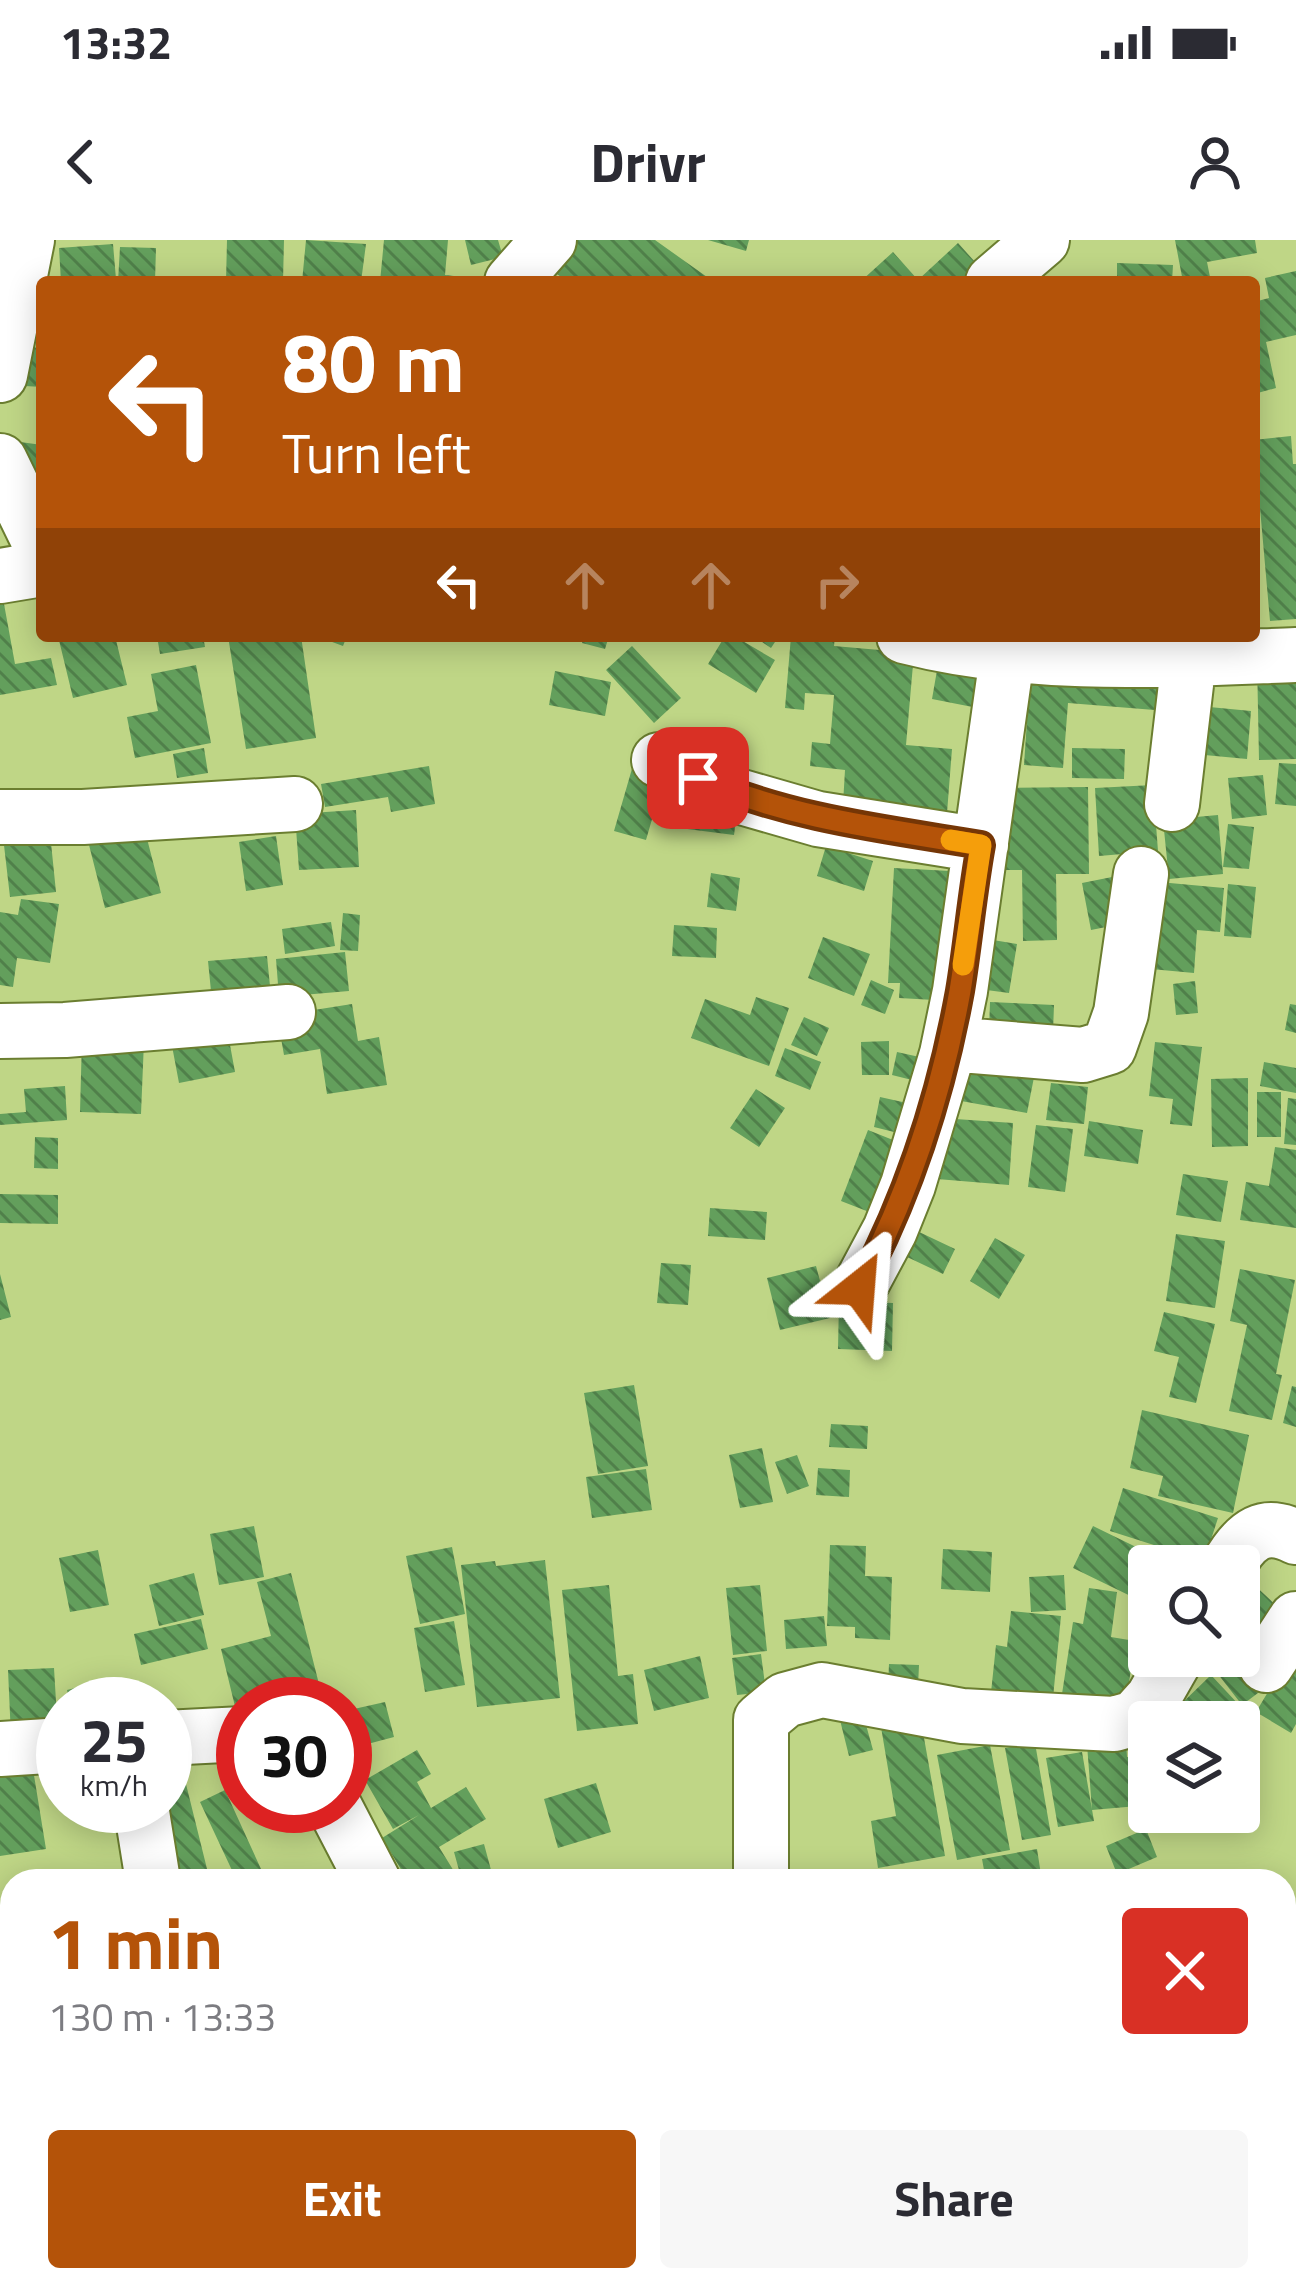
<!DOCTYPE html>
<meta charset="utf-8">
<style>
body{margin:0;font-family:"Titillium Web",sans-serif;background:#f7f7f7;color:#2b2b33;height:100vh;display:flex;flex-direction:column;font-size:45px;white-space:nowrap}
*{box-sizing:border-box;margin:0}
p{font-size:39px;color:#7c7c81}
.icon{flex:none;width:66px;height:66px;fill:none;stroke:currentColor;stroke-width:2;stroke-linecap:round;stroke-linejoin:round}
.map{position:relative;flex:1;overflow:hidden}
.sheet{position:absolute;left:0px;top:1629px;width:1296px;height:423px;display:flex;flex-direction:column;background:#fff;border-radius:36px 36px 0 0;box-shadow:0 6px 30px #0003}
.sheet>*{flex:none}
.hud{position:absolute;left:36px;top:36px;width:1224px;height:366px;border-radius:12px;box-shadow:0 6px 30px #0003;background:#b45309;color:#fff;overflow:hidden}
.controls{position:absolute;left:1128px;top:1305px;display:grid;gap:24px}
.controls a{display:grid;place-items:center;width:132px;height:132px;border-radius:12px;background:#fff;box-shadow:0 6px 30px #0003;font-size:60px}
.speed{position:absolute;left:36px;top:1437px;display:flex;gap:24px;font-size:60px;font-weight:700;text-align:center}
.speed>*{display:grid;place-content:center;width:156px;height:156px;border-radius:50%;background:#fff;box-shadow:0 6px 30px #0003;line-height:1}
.speed small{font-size:30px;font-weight:400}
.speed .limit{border:18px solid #d22;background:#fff;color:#111}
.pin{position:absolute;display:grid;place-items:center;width:102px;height:102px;color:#fff;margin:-51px;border-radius:24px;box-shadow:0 6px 18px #0006}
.me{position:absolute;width:132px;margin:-66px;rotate:28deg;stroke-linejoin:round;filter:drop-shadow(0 0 9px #0008)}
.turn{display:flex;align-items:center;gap:42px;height:252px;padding:0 48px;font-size:54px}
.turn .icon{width:156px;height:156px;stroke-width:2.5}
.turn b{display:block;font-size:84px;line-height:102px}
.lanes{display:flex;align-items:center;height:114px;padding:0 48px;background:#0003;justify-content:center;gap:60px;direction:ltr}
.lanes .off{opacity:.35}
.round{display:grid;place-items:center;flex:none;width:126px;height:126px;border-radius:12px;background:#f7f7f7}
.head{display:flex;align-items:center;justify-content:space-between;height:204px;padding:0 48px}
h1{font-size:72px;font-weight:700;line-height:90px;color:#b45309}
.button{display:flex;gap:24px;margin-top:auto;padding:24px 48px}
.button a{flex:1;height:138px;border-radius:12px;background:#b45309;color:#fff;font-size:48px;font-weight:700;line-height:138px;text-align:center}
.button a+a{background:#f7f7f7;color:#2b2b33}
.status{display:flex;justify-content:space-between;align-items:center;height:84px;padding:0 60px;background:#fff;direction:ltr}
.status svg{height:33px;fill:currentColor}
header{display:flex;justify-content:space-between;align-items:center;height:156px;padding:0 48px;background:#fff;font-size:54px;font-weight:700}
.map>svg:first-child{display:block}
</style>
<div class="status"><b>13:32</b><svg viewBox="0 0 49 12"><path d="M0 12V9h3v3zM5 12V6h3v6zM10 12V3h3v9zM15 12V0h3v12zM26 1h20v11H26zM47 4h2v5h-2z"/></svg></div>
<header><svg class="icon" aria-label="back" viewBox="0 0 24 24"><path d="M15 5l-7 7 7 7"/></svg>Drivr<svg class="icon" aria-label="person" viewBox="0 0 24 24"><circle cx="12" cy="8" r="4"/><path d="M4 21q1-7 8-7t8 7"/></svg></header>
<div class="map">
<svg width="1296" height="2050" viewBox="0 0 1296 2050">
<defs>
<pattern id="building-back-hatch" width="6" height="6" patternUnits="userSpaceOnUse" patternTransform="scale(3)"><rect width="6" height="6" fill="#639f5c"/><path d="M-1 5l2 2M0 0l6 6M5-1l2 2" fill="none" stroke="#50804a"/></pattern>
</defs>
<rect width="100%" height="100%" fill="#bfd686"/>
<path fill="url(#building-back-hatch)" d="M 227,0 L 284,0 L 283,42 L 226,42 Z
M 306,0 L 366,4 L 361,42 L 302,42 Z
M 384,0 L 448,0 L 445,35 L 463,37 L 462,42 L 380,42 Z
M 465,0 L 498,0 L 503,17 L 471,25 Z
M 571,0 L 655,0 L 707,37 L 704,42 L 569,42 L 554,32 Z
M 708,0 L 749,0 L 746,11 Z
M 1175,0 L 1255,0 L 1257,13 L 1207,22 L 1211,42 L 1183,42 Z
M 958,3 L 993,42 L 860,42 L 893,12 L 918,40 Z
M 113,4 L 116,39 L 61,42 L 59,8 Z
M 120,7 L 156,8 L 155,42 L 118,42 Z
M 1117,23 L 1173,25 L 1172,42 L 1117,42 Z
M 1296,31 L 1296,95 L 1266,102 L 1276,148 L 1254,154 L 1254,62 L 1269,58 L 1265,38 Z
M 28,107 L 42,108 L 42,147 L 25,146 Z
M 1291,196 L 1293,224 L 1296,224 L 1296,379 L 1270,381 L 1254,200 Z
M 13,201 L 42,205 L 42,250 Z
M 0,353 L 2,353 L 15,424 L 51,418 L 57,445 L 0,455 Z
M 58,396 L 115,396 L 127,445 L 73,458 Z
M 157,396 L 203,396 L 205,407 L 160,414 Z
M 228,396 L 301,396 L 316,498 L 246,509 Z
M 316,396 L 347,396 L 343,406 Z
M 584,396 L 609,396 L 605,409 L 582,403 Z
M 725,396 L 734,396 L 775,420 L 756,453 L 708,424 Z
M 753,396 L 779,396 L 771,408 Z
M 791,396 L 835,396 L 834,406 L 914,413 L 906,505 L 952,509 L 947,573 L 843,564 L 845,530 L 810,526 L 812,502 L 830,504 L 834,455 L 805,453 L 804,470 L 785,468 Z
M 632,406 L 681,458 L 654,483 L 606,430 Z
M 940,413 L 1007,426 L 998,472 L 932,459 Z
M 1257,420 L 1296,420 L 1296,519 L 1259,520 Z
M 1031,421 L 1170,431 L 1167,471 L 1068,463 L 1063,528 L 1024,525 Z
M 196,425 L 211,503 L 135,518 L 127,477 L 158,471 L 151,434 Z
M 555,431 L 611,442 L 605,476 L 549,465 Z
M 1199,466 L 1251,471 L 1247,519 L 1194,514 Z
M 204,508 L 208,533 L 177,538 L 173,514 Z
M 638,508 L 670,517 L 646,600 L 614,591 Z
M 1072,508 L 1125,509 L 1124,539 L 1072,538 Z
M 1279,523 L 1296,524 L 1296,566 L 1275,564 Z
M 429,526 L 435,564 L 391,572 L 388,557 L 325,567 L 321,544 Z
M 671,532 L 739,557 L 734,595 L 664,586 Z
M 1263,535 L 1267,575 L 1232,579 L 1228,538 Z
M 1153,545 L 1158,611 L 1099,616 L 1095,548 Z
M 1088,547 L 1089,634 L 1056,634 L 1057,700 L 1023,701 L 1022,630 L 1000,630 L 998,548 Z
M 356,570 L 359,627 L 299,630 L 295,574 Z
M 1218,575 L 1223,634 L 1169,639 L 1163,580 Z
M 49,583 L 56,652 L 10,657 L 2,588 Z
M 1228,584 L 1254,587 L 1249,629 L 1223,627 Z
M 144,587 L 161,653 L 105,668 L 88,601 Z
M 276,596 L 283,645 L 246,651 L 239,602 Z
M 826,606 L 873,621 L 864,651 L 817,636 Z
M 894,628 L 969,632 L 952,761 L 899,758 L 900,743 L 888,743 Z
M 711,633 L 740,638 L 736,671 L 707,667 Z
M 1112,637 L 1121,684 L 1091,690 L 1082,643 Z
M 1159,642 L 1224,648 L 1220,692 L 1197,690 L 1194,733 L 1151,729 Z
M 1228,644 L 1256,647 L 1251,698 L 1224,696 Z
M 21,659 L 59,664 L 50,723 L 17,718 L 13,747 L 0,745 L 0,672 L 18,675 Z
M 343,673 L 360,675 L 358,711 L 340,710 Z
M 331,682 L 335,706 L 285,714 L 282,689 Z
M 674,685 L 717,688 L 716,718 L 672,716 Z
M 823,697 L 870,714 L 854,756 L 808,738 Z
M 987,699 L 1017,704 L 1009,753 L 979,749 Z
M 345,712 L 349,751 L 279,757 L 276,719 Z
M 267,716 L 270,746 L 211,751 L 208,721 Z
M 871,740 L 894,750 L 885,774 L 861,765 Z
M 1195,741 L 1198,773 L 1176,775 L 1173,744 Z
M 756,757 L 789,768 L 769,826 L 691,798 L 705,759 L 750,775 Z
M 990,762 L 1054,765 L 1053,792 L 989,790 Z
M 352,764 L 358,801 L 379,797 L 387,845 L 327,854 L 320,809 L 284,815 L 279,787 L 315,781 L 314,770 Z
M 1290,764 L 1296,765 L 1296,793 L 1285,790 Z
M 804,777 L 829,788 L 817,816 L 791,805 Z
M 225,778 L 235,832 L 179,843 L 169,790 Z
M 82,798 L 144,801 L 141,874 L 80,872 Z
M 889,801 L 889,835 L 862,835 L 861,802 Z
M 1155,802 L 1202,807 L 1192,886 L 1170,884 L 1173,859 L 1149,856 Z
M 785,808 L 821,822 L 810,850 L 775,836 Z
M 897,812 L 933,820 L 928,844 L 892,835 Z
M 957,819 L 1036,827 L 1027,873 L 950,859 Z
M 1264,822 L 1296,828 L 1296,853 L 1260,846 Z
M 1248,838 L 1248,906 L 1212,907 L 1211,839 Z
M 1051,843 L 1088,847 L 1084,884 L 1046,880 Z
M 65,846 L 67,880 L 0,885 L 0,874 L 26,872 L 24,849 Z
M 756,849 L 785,868 L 759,907 L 730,888 Z
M 1257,852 L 1281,852 L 1281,897 L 1257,897 Z
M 880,857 L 925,867 L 918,898 L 874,887 Z
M 1288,858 L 1296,859 L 1296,905 L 1284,904 Z
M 941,878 L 1013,883 L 1009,945 L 937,939 Z
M 1089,881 L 1143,890 L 1138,924 L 1084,916 Z
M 1036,885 L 1073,889 L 1065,952 L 1028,947 Z
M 868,890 L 908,906 L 882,977 L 841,961 Z
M 35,897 L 58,898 L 58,929 L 34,928 Z
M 1275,907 L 1296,910 L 1296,988 L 1240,980 L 1246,942 L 1269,946 Z
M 1183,934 L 1228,941 L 1221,982 L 1176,975 Z
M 0,954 L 58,955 L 58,984 L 0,983 Z
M 710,968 L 767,972 L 765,1000 L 708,996 Z
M 917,991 L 955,1009 L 943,1034 L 905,1016 Z
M 1176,994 L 1225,1001 L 1215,1068 L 1166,1061 Z
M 995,998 L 1025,1015 L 999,1059 L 970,1041 Z
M 661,1023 L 691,1025 L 688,1065 L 657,1063 Z
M 816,1026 L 830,1078 L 780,1090 L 767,1038 Z
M 1240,1029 L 1295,1040 L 1276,1134 L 1282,1135 L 1272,1180 L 1229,1171 L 1247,1085 L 1230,1081 Z
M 0,1034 L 11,1077 L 0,1080 Z
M 839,1061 L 893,1063 L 892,1111 L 838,1109 Z
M 1164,1072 L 1215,1084 L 1196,1163 L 1169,1157 L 1179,1117 L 1154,1111 Z
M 634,1145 L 648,1226 L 598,1234 L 584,1153 Z
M 1292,1146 L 1296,1147 L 1296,1187 L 1283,1183 Z
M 1142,1170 L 1249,1195 L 1233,1273 L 1158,1256 L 1163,1236 L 1130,1228 Z
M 831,1184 L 868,1186 L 867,1209 L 829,1207 Z
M 762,1208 L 773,1262 L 740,1268 L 729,1215 Z
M 797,1215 L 809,1246 L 787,1254 L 775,1222 Z
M 818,1228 L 850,1230 L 849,1257 L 816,1255 Z
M 646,1229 L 652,1270 L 592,1278 L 586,1237 Z
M 1123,1248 L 1218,1278 L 1204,1321 L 1110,1291 Z
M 254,1286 L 264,1337 L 219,1345 L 210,1294 Z
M 1093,1286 L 1175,1326 L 1149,1326 L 1149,1365 L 1073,1328 Z
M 830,1305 L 866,1306 L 865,1336 L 892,1337 L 890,1400 L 855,1398 L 855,1387 L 827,1386 Z
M 452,1307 L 465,1374 L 420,1384 L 406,1316 Z
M 943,1309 L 992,1312 L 990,1352 L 941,1349 Z
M 98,1310 L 109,1365 L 70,1372 L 59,1318 Z
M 545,1320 L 560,1458 L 477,1467 L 461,1325 L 495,1321 L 496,1326 Z
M 194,1333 L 204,1375 L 159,1386 L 149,1345 Z
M 291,1333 L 324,1464 L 243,1464 L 241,1491 L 221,1409 L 271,1396 L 257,1342 Z
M 1064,1335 L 1066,1370 L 1031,1372 L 1029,1337 Z
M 1248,1339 L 1281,1370 L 1259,1393 L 1239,1375 L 1239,1348 Z
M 609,1345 L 618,1436 L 633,1434 L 638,1484 L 577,1491 L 562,1350 Z
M 760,1345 L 767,1411 L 733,1415 L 726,1348 Z
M 1089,1348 L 1117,1352 L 1111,1397 L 1135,1401 L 1124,1477 L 1060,1467 L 1073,1382 L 1083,1384 Z
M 1011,1371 L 1061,1376 L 1052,1468 L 990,1462 L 996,1405 L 1007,1407 Z
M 824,1376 L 827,1406 L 786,1409 L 784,1380 Z
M 201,1379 L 208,1409 L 141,1425 L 134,1394 Z
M 454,1381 L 465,1445 L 425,1452 L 414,1388 Z
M 761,1414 L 766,1452 L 737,1455 L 732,1418 Z
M 700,1416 L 709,1458 L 654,1471 L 644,1430 Z
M 1204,1416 L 1236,1416 L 1262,1450 L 1242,1465 Z
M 1289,1417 L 1296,1421 L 1296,1484 L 1291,1493 L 1256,1472 Z
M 889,1424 L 919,1425 L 918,1447 L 888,1446 Z
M 54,1428 L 58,1495 L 11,1497 L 8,1430 Z
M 1211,1435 L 1255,1482 L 1239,1497 L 1239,1482 L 1190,1482 L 1177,1468 Z
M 107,1440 L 114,1464 L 71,1464 L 67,1450 Z
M 385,1462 L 394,1497 L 345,1510 L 345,1471 Z
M 863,1474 L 873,1510 L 849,1516 L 840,1480 Z
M 921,1481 L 945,1616 L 878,1628 L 871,1581 L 896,1576 L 881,1487 Z
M 1125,1488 L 1127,1517 L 1148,1515 L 1149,1565 L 1092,1570 L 1086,1491 Z
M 1035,1503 L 1051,1595 L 1022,1600 L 1005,1508 Z
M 990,1505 L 1010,1610 L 957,1620 L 937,1515 Z
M 417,1510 L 431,1534 L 417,1542 L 431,1568 L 466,1547 L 486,1579 L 439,1607 L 460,1641 L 408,1641 L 382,1598 L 419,1575 L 393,1589 L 365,1540 Z
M 1082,1512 L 1094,1581 L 1058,1587 L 1046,1518 Z
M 32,1523 L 46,1609 L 0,1616 L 0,1528 Z
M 183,1532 L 210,1641 L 171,1641 L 165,1536 Z
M 596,1543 L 611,1592 L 558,1608 L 544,1559 Z
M 225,1550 L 261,1629 L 237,1641 L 200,1562 Z
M 85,1566 L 136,1566 L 137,1570 L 87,1579 Z
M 1146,1589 L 1157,1617 L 1117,1634 L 1106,1606 Z
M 484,1604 L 494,1641 L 462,1641 L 454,1612 Z
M 1037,1609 L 1042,1641 L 986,1641 L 982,1619 Z
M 1296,1713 L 1296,1764 L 1284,1769 L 1284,1717 Z
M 2,1747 L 10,1787 L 0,1789 L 0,1748 Z
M 1296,1788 L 1296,1842 L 1284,1828 L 1284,1799 Z
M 10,1912 L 12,1979 L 0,1981 L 0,1914 Z
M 39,2040 L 86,2040 L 88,2050 L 40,2050 Z
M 96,2040 L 154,2040 L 155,2050 L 98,2050 Z
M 170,2040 L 240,2040 L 241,2050 L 172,2050 Z
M 290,2040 L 335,2040 L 336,2042 L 292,2050 Z
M 369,2040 L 402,2040 L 403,2050 L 370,2050 Z
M 527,2040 L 552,2040 L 556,2050 L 498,2050 Z
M 642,2040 L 685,2040 L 687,2050 L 644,2050 Z
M 689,2040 L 754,2040 L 755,2050 L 689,2050 Z
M 762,2040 L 823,2040 L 825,2050 L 764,2050 Z
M 854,2040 L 934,2040 L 933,2050 L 853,2050 Z"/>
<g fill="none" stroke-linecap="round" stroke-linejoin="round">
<defs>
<path id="minor" d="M 512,42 L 549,0
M 993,42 L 1042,0
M 0,135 L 27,0
M 0,221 L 36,295 L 42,301
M 0,336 L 42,329
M 904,396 C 1032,429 1165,420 1296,415
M 659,520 L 738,556 L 818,579 L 981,605
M 1172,564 L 1189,419
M 0,577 L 83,577 L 295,564
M 0,791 L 65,790 L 288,772
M 949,804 L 1083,815 L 1109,807 L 1121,773 L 1141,634
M 859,1048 L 890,990 L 908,945 L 947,814 L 960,751 L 1010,396
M 1228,1326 C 1244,1297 1262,1280 1296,1297
M 1266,1425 L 1296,1379
M 165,1498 L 243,1494
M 0,1509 L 63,1505
M 141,1566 L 153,1641
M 334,1566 L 373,1641
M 761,1641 L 761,1480 L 785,1460 L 822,1450 L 962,1476 L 1114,1484 L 1135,1478 L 1153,1458 L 1177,1416
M 161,2040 L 162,2050
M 817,2050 L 818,2040"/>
</defs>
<use href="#minor" stroke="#6b7e30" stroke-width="58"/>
<use href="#minor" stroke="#fff" stroke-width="54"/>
</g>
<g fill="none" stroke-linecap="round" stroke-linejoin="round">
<defs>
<path id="route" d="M 698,538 C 788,578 884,589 981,605 C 972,654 968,703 960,751 C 941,855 909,955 859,1048"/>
</defs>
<use href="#route" stroke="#753606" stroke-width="30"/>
<use href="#route" stroke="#b45309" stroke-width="21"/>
<path stroke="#f59e0b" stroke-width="21" d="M 951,600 L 981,605 L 963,725"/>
</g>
</svg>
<div class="controls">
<a><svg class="icon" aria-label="search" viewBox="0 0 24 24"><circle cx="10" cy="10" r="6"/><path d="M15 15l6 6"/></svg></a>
<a><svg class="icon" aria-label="layers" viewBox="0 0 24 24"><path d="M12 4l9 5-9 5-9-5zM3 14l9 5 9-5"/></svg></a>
</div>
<div class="speed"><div>25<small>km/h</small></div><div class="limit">30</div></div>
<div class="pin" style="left:698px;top:538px;background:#d93025"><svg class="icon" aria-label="arrive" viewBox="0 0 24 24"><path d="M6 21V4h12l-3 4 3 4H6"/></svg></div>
<svg class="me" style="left:859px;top:1048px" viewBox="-20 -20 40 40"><path d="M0-17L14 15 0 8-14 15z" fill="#b45309" stroke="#fff" stroke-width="4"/></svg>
<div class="hud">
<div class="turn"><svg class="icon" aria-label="left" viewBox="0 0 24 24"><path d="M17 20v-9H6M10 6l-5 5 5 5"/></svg><div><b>80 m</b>Turn left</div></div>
<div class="lanes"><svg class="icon" aria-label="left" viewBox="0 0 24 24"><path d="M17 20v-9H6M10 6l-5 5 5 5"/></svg><svg class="icon off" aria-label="ahead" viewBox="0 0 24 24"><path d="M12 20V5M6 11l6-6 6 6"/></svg><svg class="icon off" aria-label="ahead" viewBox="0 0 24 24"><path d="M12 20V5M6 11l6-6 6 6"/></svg><svg class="icon off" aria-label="right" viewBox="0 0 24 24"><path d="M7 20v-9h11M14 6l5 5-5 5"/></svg></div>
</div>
<section class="sheet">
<div class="head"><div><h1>1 min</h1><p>130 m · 13:33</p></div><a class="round" style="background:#d93025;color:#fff"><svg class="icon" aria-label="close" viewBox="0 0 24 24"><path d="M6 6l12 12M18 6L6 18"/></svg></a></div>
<div class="button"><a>Exit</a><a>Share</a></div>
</section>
</div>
